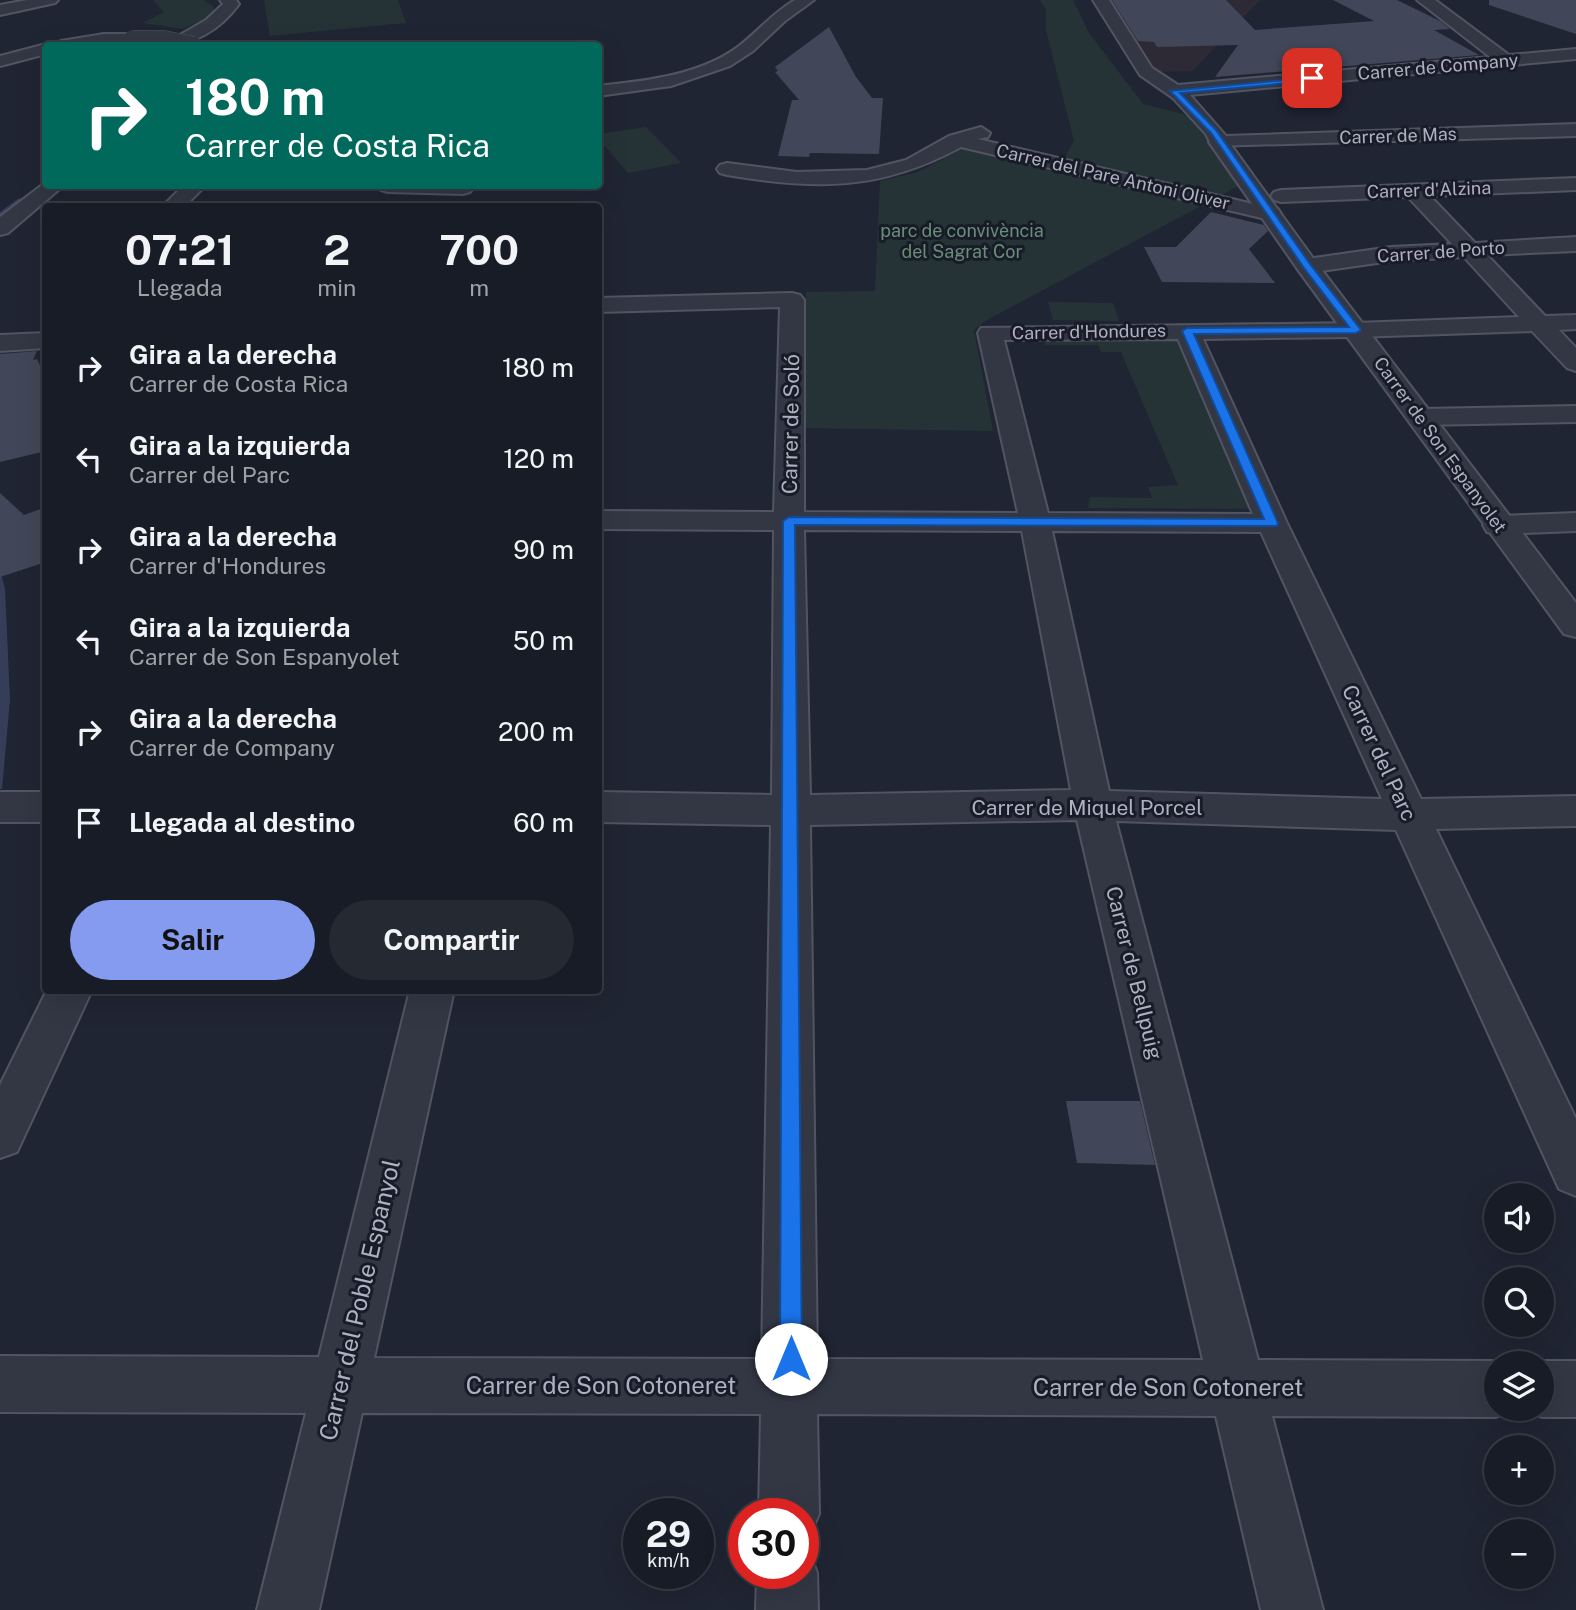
<!DOCTYPE html>
<html lang="es">
<meta charset="utf-8">
<style>
body{margin:0;font-family:"Public Sans",sans-serif;background:#252932;color:#f1f3f6;height:100vh;display:flex;flex-direction:column;font-size:26px;white-space:nowrap}
*{box-sizing:border-box;margin:0}
p{font-size:23px;color:#9fa1a7}
.icon{flex:none;width:38px;height:38px;fill:none;stroke:currentColor;stroke-width:2;stroke-linecap:round;stroke-linejoin:round}
.map{position:relative;flex:1;overflow:hidden}
.sheet{position:absolute;left:42px;top:203px;width:560px;height:791px;display:flex;flex-direction:column;background:#181c26;border-radius:7px;box-shadow:0 7px 28px #0002,0 0 0 2px #363a43}
.sheet>*{flex:none}
.hud{position:absolute;left:42px;top:42px;width:560px;height:147px;border-radius:7px;box-shadow:0 7px 28px #0002,0 0 0 2px #363a43;background:#00695c;color:#fff;overflow:hidden}
.tools{position:absolute;left:1484px;top:1183px;display:grid;gap:14px}
.tools a{display:grid;place-items:center;width:70px;height:70px;border-radius:50%;background:#181c26;box-shadow:0 7px 28px #0002,0 0 0 2px #363a43;font-size:35px}
.speed{position:absolute;left:623px;top:1498px;display:flex;gap:14px;font-size:35px;font-weight:700;text-align:center}
.speed>*{display:grid;place-content:center;width:91px;height:91px;border-radius:50%;background:#181c26;box-shadow:0 7px 28px #0002,0 0 0 2px #363a43;line-height:1}
.speed small{font-size:18px;font-weight:400}
.speed .limit{border:10px solid #d22;background:#fff;color:#111}
.pin{position:absolute;display:grid;place-items:center;width:60px;height:60px;color:#fff;margin:-30px;border-radius:14px;box-shadow:0 4px 10px #0006}
.me{position:absolute;width:77px;margin:-38px;rotate:0deg;stroke-linejoin:round;filter:drop-shadow(0 0 5px #0008)}
.turn{display:flex;align-items:center;gap:24px;height:147px;padding:0 28px;font-size:32px}
.turn .icon{width:91px;height:91px;stroke-width:2.5}
.turn b{display:block;font-size:49px;line-height:60px}
.eta{display:flex;justify-content:space-evenly;align-items:center;height:119px;text-align:center}
.eta b{font-size:42px;font-weight:700;line-height:49px}
.button{display:flex;gap:14px;margin-top:auto;padding:14px 28px}
.button a{flex:1;height:80px;border-radius:42px;background:#849bef;color:#111;font-size:28px;font-weight:700;line-height:80px;text-align:center}
.button a+a{background:#252932;color:#f1f3f6}
ul{padding:0;list-style:none}
li{display:flex;align-items:center;gap:21px;height:91px;padding:0 28px}
li div{flex:1}
li b{display:block;font-size:26px}
li em{font-style:normal}
.map>svg:first-child{display:block}
</style>
<div class="map">
<svg width="1576" height="1610" viewBox="0 0 1576 1610">
<rect width="100%" height="100%" fill="#202533"/>
<path fill="#2e2a35" d="M 1111,0 L 1260,0 L 1192,71 L 1157,72 Z"/>
<path fill="#253337" d="M 153,0 L 204,0 L 214,7 L 213,15 L 183,29 L 143,23 L 164,12 Z
M 264,0 L 398,0 L 406,23 L 270,36 Z
M 1040,0 L 1073,0 L 1089,33 L 1143,104 L 1183,114 L 1199,124 L 1240,185 L 985,321 L 974,330 L 993,431 L 803,428 L 806,292 L 875,291 L 880,181 L 918,172 L 964,148 L 1051,170 L 1065,157 L 1074,141 L 1046,30 L 1046,9 Z
M 646,127 L 681,163 L 628,173 L 599,139 L 599,134 Z
M 1048,302 L 1113,303 L 1119,321 L 1053,320 Z
M 1182,334 L 1257,509 L 1088,508 L 1090,497 L 1152,498 L 1148,487 L 1178,485 L 1121,352 L 1101,352 L 1098,345 L 1045,345 L 1041,335 Z"/>
<path fill="#353e59" d="M 0,570 L 5,589 L 10,700 L 2,789 L 0,789 Z"/>
<g fill="none" stroke-linecap="round" stroke-linejoin="round">
<path fill="#353e59" fill-rule="evenodd" d="M 19,198 L 22,200 L 21,201 L 0,217 L 0,212 Z"/>
</g>
<path fill="#414758" d="M 1112,0 L 1226,0 L 1255,30 L 1374,21 L 1333,0 L 1397,0 L 1440,21 L 1450,29 L 1434,30 L 1479,55 L 1215,77 L 1238,45 L 1157,47 L 1154,42 L 1138,41 Z
M 1489,0 L 1576,0 L 1576,34 L 1489,5 Z
M 829,27 L 856,77 L 872,98 L 883,98 L 879,154 L 810,153 L 809,157 L 778,156 L 792,100 L 799,100 L 775,72 L 778,71 L 775,67 Z
M 1211,212 L 1264,225 L 1268,231 L 1249,249 L 1275,283 L 1162,282 L 1144,247 L 1176,247 Z
M 37,351 L 33,360 L 37,359 L 46,378 L 46,451 L 0,462 L 0,354 Z
M 0,493 L 24,515 L 46,507 L 46,562 L 0,577 Z
M 1066,1101 L 1140,1101 L 1155,1165 L 1077,1163 Z"/>
<g fill="none" stroke-linecap="round" stroke-linejoin="round">
<defs>
<path id="minor" d="M 27,0 L 58,0 L 55,3 L 0,15 L 0,5 Z
M 220,0 L 236,0 L 239,4 C 220,30 193,46 161,46 L 206,20 L 223,4 Z
M 1093,0 L 1109,0 L 1152,68 L 1178,85 L 1490,57 L 1417,0 L 1435,0 L 1509,55 L 1576,49 L 1576,59 L 1190,95 L 1226,136 L 1576,124 L 1576,136 L 1212,146 L 1206,134 L 1173,98 L 1140,75 Z
M 981,127 L 990,133 L 988,137 L 978,139 L 1270,208 L 1278,209 L 1281,214 L 1278,219 L 1270,220 L 961,147 C 880,191 816,190 727,175 L 720,173 L 717,169 L 720,165 L 727,163 L 797,172 L 867,170 L 906,160 L 949,136 Z
M 1576,178 L 1576,190 L 1430,196 L 1475,243 L 1576,237 L 1576,251 L 1487,255 L 1545,316 L 1576,315 L 1576,329 L 1559,330 L 1576,348 L 1576,371 L 1567,368 L 1532,331 L 1356,337 L 1203,339 L 1287,523 L 1421,799 L 1576,796 L 1576,826 L 1436,829 L 1576,1119 L 1576,1196 L 1559,1189 L 1396,830 L 1116,821 L 1258,1360 L 1496,1361 L 1501,1363 L 1496,1363 L 1496,1409 L 1515,1409 L 1496,1417 L 1272,1416 L 1323,1610 L 1261,1610 L 1216,1416 L 817,1414 L 819,1514 L 810,1535 L 803,1538 L 803,1514 L 759,1514 L 761,1414 L 362,1413 L 319,1610 L 257,1610 L 306,1413 L 0,1412 L 0,1356 L 319,1357 L 410,990 L 454,990 L 374,1358 L 762,1359 L 771,825 L 598,822 L 598,792 L 772,795 L 774,530 L 598,529 L 598,511 L 774,512 L 780,307 L 598,312 L 598,298 L 792,293 L 800,295 L 804,300 L 804,512 L 1018,513 L 978,333 L 981,328 L 1356,323 L 1519,317 L 1464,257 L 1391,261 L 1307,273 L 1299,271 L 1296,266 L 1299,261 L 1307,259 L 1391,247 L 1452,244 L 1408,197 L 1281,202 L 1274,200 L 1271,196 L 1274,192 L 1281,190 ZM 1178,339 L 1253,514 L 1048,513 L 1004,340 ZM 804,530 L 1022,531 L 1071,790 L 810,795 ZM 1052,531 L 1261,532 L 1382,799 L 1109,791 ZM 1077,820 L 1203,1360 L 817,1359 L 810,825 Z
M 46,182 L 46,186 L 63,186 L 8,233 L 0,235 L 0,217 Z
M 183,186 L 205,186 L 185,206 L 163,206 Z
M 378,186 L 472,186 L 473,188 L 470,192 L 463,194 L 388,192 L 381,190 Z
M 46,333 L 46,348 L 0,351 L 0,335 Z
M 1576,406 L 1576,422 L 1422,425 L 1412,423 L 1408,417 L 1412,411 L 1422,409 Z
M 1576,513 L 1576,531 L 1498,534 L 1487,532 L 1483,525 L 1487,518 L 1498,516 Z
M 0,792 L 46,792 L 46,822 L 0,822 Z
M 47,990 L 92,990 L 17,1152 L 0,1158 L 0,1085 Z
M 1542,1361 L 1576,1361 L 1576,1417 L 1542,1417 L 1523,1409 L 1542,1409 L 1542,1363 L 1537,1363 Z
M 803,1549 L 809,1551 L 817,1573 L 818,1610 L 756,1610 L 757,1573 L 803,1573 Z"/>
<path id="tertiary" d="M 795,0 L 814,0 L 785,21 L 753,51 L 730,66 L 671,86 L 598,96 L 598,86 C 644,81 696,76 735,49 C 756,34 772,13 795,0 Z
M 104,34 L 132,34 L 140,39 L 132,44 L 53,46 L 61,41 Z
M 46,44 L 52,46 L 46,46 L 46,54 L 0,66 L 0,56 Z
M 1219,136 L 1226,138 L 1315,261 L 1576,603 L 1576,637 L 1564,634 L 1299,271 L 1209,142 Z"/>
</defs>
<use href="#minor" stroke="#515462" stroke-width="4"/>
<use href="#tertiary" stroke="#515462" stroke-width="4"/>
<use href="#minor" fill="#333744" fill-rule="evenodd"/>
<use href="#tertiary" fill="#333744" fill-rule="evenodd"/>
<defs>
<path id="tertiary-bridge" d="M 132,39 L 163,39 L 193,45"/>
</defs>
<use href="#tertiary-bridge" stroke="#515462" stroke-width="18" stroke-linecap="butt"/>
<use href="#tertiary-bridge" stroke="#333744" stroke-width="17"/>
</g>
<path fill="#1a73e8" stroke="#114b97" stroke-width="2" d="M 1315,77 L 1312,81 L 1180,93 L 1216,130 L 1310,264 L 1361,330 L 1356,333 L 1194,334 L 1278,523 L 1277,526 L 795,525 L 802,1359 L 799,1367 L 791,1371 L 783,1367 L 780,1359 L 783,521 L 789,517 L 1264,519 L 1182,331 L 1187,328 L 1349,327 L 1304,268 L 1211,133 L 1170,91 Z"/>
<g text-anchor="middle" stroke-width="6" stroke-linejoin="round" paint-order="stroke">
<g font-size="18" fill="#adb1c1" stroke="#191c28">
<text transform="translate(1438 67) rotate(-5)" y="6">Carrer de Company</text>
<text transform="translate(1398 136) rotate(-2)" y="6">Carrer de Mas</text>
<text transform="translate(1113 177) rotate(13)" y="6">Carrer del Pare Antoni Oliver</text>
<text transform="translate(1429 190) rotate(-2)" y="6">Carrer d'Alzina</text>
<text transform="translate(1441 252) rotate(-4)" y="6">Carrer de Porto</text>
<text transform="translate(1089 332) rotate(-1)" y="6">Carrer d'Hondures</text>
<text transform="translate(1440 445) rotate(54)" y="6">Carrer de Son Espanyolet</text>
</g>
<g font-size="18" fill="#678f77" stroke="#191c28">
<text x="962" y="237">parc de convivència<tspan x="962" dy="21">del Sagrat Cor</tspan></text>
</g>
<g font-size="21" fill="#adb1c1" stroke="#191c28">
<text transform="translate(791 424) rotate(-89)" y="7">Carrer de Soló</text>
<text transform="translate(1379 753) rotate(65)" y="7">Carrer del Parc</text>
<text x="1087" y="815">Carrer de Miquel Porcel</text>
<text transform="translate(1134 973) rotate(76)" y="7">Carrer de Bellpuig</text>
</g>
<g font-size="24" fill="#adb1c1" stroke="#191c28">
<text transform="translate(360 1300) rotate(-77)" y="8">Carrer del Poble Espanyol</text>
<text x="601" y="1394">Carrer de Son Cotoneret</text>
<text x="1168" y="1396">Carrer de Son Cotoneret</text>
</g>
</g>
</svg>
<div class="tools">
<a><svg class="icon" aria-label="sound" viewBox="0 0 24 24"><path d="M4 9h4l5-4v14l-5-4H4zM17 9q2 3 0 6"/></svg></a>
<a><svg class="icon" aria-label="search" viewBox="0 0 24 24"><circle cx="10" cy="10" r="6"/><path d="M15 15l6 6"/></svg></a>
<a><svg class="icon" aria-label="layers" viewBox="0 0 24 24"><path d="M12 4l9 5-9 5-9-5zM3 14l9 5 9-5"/></svg></a>
<a>+</a>
<a>−</a>
</div>
<div class="speed"><div>29<small>km/h</small></div><div class="limit">30</div></div>
<div class="pin" style="left:1312px;top:78px;background:#d93025"><svg class="icon" aria-label="arrive" viewBox="0 0 24 24"><path d="M6 21V4h12l-3 4 3 4H6"/></svg></div>
<svg class="me" style="left:791px;top:1359px" viewBox="-20 -20 40 40"><circle r="19" fill="#fff"/><path d="M0-13L10 11 0 6-10 11z" fill="#1a73e8"/></svg>
<div class="hud">
<div class="turn"><svg class="icon" aria-label="right" viewBox="0 0 24 24"><path d="M7 20v-9h11M14 6l5 5-5 5"/></svg><div><b>180 m</b>Carrer de Costa Rica</div></div>
</div>
<section class="sheet">
<div class="eta">
<div><b>07:21</b><p>Llegada</p></div>
<div><b>2</b><p>min</p></div>
<div><b>700</b><p>m</p></div>
</div>
<ul>
<li><svg class="icon" aria-label="right" viewBox="0 0 24 24"><path d="M7 20v-9h11M14 6l5 5-5 5"/></svg><div><b>Gira a la derecha</b><p>Carrer de Costa Rica</p></div><em>180 m</em></li>
<li><svg class="icon" aria-label="left" viewBox="0 0 24 24"><path d="M17 20v-9H6M10 6l-5 5 5 5"/></svg><div><b>Gira a la izquierda</b><p>Carrer del Parc</p></div><em>120 m</em></li>
<li><svg class="icon" aria-label="right" viewBox="0 0 24 24"><path d="M7 20v-9h11M14 6l5 5-5 5"/></svg><div><b>Gira a la derecha</b><p>Carrer d'Hondures</p></div><em>90 m</em></li>
<li><svg class="icon" aria-label="left" viewBox="0 0 24 24"><path d="M17 20v-9H6M10 6l-5 5 5 5"/></svg><div><b>Gira a la izquierda</b><p>Carrer de Son Espanyolet</p></div><em>50 m</em></li>
<li><svg class="icon" aria-label="right" viewBox="0 0 24 24"><path d="M7 20v-9h11M14 6l5 5-5 5"/></svg><div><b>Gira a la derecha</b><p>Carrer de Company</p></div><em>200 m</em></li>
<li><svg class="icon" aria-label="arrive" viewBox="0 0 24 24"><path d="M6 21V4h12l-3 4 3 4H6"/></svg><div><b>Llegada al destino</b></div><em>60 m</em></li>
</ul>
<div class="button"><a>Salir</a><a>Compartir</a></div>
</section>
</div>
